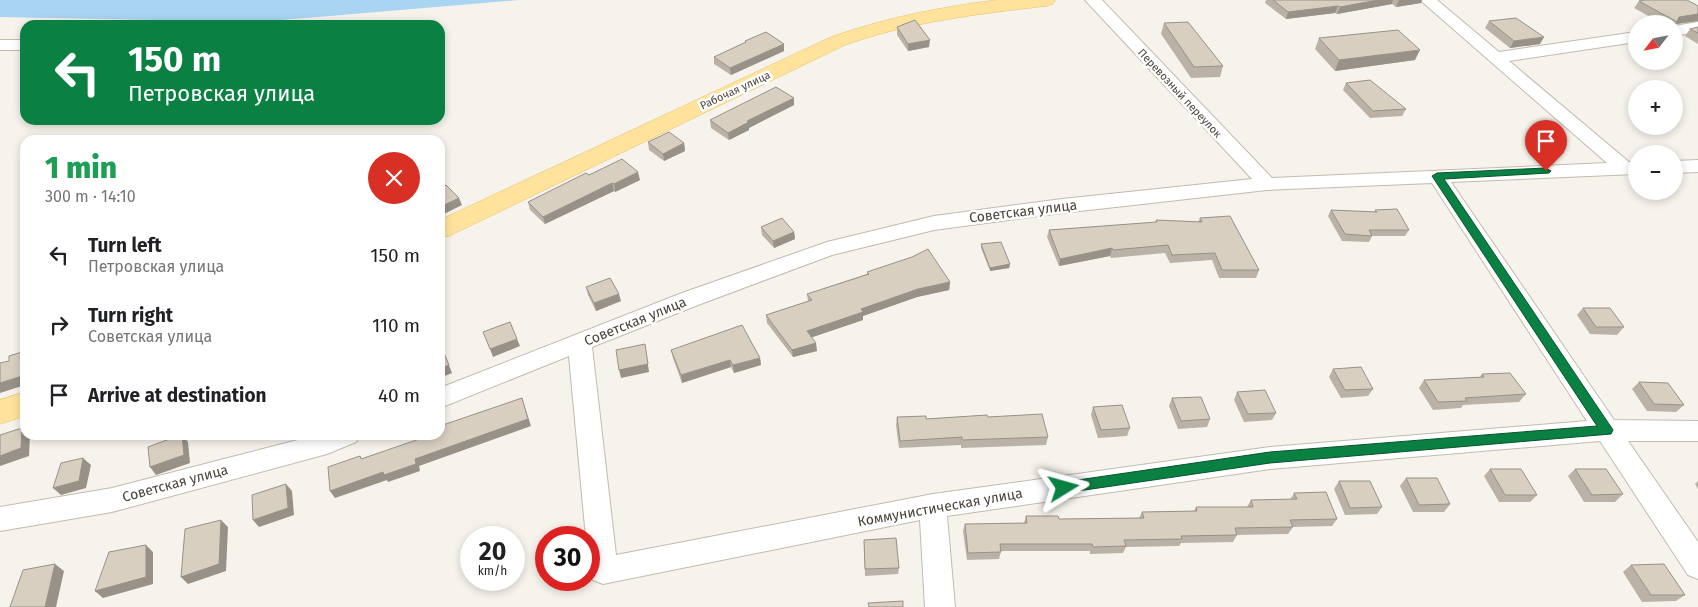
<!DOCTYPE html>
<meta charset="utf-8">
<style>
body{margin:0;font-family:"Fira Sans",sans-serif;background:#f2f2f2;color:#202124;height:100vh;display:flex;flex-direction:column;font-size:19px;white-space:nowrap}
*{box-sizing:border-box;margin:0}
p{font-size:16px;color:#757577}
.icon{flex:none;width:28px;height:28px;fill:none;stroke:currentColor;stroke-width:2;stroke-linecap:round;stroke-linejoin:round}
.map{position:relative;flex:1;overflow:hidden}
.details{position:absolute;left:20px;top:135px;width:425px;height:305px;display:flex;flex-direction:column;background:#fff;border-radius:15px;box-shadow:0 2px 8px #0003}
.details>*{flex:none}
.top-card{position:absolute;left:20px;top:20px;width:425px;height:105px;border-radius:15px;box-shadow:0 2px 8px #0003;background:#0b8043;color:#fff;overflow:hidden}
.needle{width:32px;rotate:238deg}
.tools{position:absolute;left:1628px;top:15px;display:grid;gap:10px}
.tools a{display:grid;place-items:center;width:55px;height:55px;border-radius:50%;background:#fff;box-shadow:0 2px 8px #0003;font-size:25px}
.speed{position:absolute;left:460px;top:526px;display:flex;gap:10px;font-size:25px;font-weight:700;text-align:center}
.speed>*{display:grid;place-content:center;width:65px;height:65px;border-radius:50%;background:#fff;box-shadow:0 2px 8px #0003;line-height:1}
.speed small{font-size:12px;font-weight:400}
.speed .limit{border:8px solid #d22;background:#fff;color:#111}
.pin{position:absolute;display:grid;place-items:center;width:42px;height:42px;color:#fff;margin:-51px -21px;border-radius:50% 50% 50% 0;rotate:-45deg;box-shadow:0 0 5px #0007}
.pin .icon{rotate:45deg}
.me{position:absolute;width:55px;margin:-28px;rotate:82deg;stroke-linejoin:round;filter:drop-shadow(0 0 4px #0008)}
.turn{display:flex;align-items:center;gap:18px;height:105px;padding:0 25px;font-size:22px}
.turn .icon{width:65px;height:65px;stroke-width:2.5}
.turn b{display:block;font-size:35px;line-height:42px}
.round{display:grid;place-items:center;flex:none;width:52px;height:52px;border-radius:26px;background:#f2f2f2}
.overview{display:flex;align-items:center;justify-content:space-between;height:85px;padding:0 25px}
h1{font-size:30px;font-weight:800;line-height:38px;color:#1e9e55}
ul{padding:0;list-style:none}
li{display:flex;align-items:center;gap:15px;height:70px;padding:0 25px}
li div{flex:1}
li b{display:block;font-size:19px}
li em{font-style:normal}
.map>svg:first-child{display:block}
</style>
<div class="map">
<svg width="1698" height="607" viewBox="0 0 1698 607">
<rect width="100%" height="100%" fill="#f6f3ec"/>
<path fill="#a9d4f2" d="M 0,0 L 519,0 L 258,22 L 0,17 Z"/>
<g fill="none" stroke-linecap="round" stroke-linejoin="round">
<defs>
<path id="minor" d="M 1085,0 L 1102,0 L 1272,178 L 1607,163 L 1420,0 L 1437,0 L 1499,52 L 1636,32 L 1636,42 L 1509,61 L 1629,162 L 1636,162 L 1636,174 L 1451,182 L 1614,420 L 1698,421 L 1698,441 L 1628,441 L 1698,542 L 1698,579 L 1688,575 L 1600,441 L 1270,469 L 947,516 L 955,607 L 925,607 L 920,520 L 603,584 L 593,580 L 589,571 L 589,538 L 586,538 L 569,356 L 440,408 L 440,388 L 682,293 L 827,242 L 934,216 L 1062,199 L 1252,179 ZM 1432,183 L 1587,421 L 1270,447 L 933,494 L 616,555 L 592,347 L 698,305 L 832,255 L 934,230 L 1062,213 L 1267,190 Z
M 1698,22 L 1698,32 L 1674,36 L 1674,26 Z
M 0,40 L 25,40 L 25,50 L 0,50 Z
M 1698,160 L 1698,172 L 1674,173 L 1674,161 Z
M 317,435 L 360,435 L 356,442 L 327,454 L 112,512 L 0,531 L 0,507 L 112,488 Z"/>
<path id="major" d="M 997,0 L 1055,0 L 1053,4 L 1046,6 C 977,14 910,22 845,45 L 449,236 L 440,238 L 440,220 L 831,37 C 885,18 940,7 997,0 Z
M 25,392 L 25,416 L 0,424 L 0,400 Z"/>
</defs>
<use href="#minor" stroke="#c2bbae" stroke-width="2"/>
<use href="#major" stroke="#e6c16a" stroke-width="1"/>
<use href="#minor" fill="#fff" fill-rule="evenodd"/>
<use href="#major" fill="#ffe39c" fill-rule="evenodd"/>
</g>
<path fill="#bab2a6" d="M 1266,0 L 1422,0 L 1421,3 L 1396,7 L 1392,4 L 1337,14 L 1335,13 L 1286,19 L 1265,3 Z
M 1639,1 L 1698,6 L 1698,21 L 1676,24 L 1674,27 L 1674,24 L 1663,24 L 1634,8 Z
M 1489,21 L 1540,44 L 1510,48 L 1485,28 Z
M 1164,23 L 1223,66 L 1220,77 L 1191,78 L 1161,34 Z
M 897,27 L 929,47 L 908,51 L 897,35 Z
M 1698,27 L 1698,44 L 1685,36 L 1690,29 Z
M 1319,38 L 1415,60 L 1335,71 L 1315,49 Z
M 745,41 L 784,44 L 784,51 L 731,75 L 714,64 L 714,57 L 745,43 Z
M 1346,83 L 1406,109 L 1402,116 L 1370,118 L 1343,90 Z
M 794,98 L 794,105 L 749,128 L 749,130 L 729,140 L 711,128 L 710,120 Z
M 648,142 L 684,143 L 685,151 L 664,161 L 649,150 Z
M 589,175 L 640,180 L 615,192 L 614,191 L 545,224 L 530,210 L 528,202 Z
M 1331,210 L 1374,212 L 1375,210 L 1409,230 L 1405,236 L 1372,236 L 1369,242 L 1342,241 L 1328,216 Z
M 1200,218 L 1259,270 L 1256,278 L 1219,278 L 1212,260 L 1170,263 L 1165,253 L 1111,258 L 1110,256 L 1059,266 L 1047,237 L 1049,230 L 1155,223 L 1156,220 L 1198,222 Z
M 761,227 L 794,232 L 795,239 L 774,248 L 762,235 Z
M 981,244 L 1010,264 L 1009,268 L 990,271 L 981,248 Z
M 867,272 L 950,282 L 949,290 L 917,297 L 863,316 L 863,320 L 812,337 L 817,351 L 793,357 L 767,323 L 766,315 L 808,301 L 807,294 L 867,274 Z
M 586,287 L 621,301 L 596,311 L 588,295 Z
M 1583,308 L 1624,327 L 1617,335 L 1590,334 L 1577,315 Z
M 671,350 L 760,358 L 761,365 L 734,373 L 731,367 L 682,383 L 673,358 Z
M 1333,369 L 1373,389 L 1368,396 L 1341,398 L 1329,377 Z
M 1482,374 L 1526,394 L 1519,402 L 1463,405 L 1461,408 L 1433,410 L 1419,388 L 1424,380 L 1480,377 Z
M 1639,382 L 1684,405 L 1676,412 L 1647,411 L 1632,389 Z
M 1237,392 L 1276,413 L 1272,420 L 1244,422 L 1234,400 Z
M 1172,398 L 1210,419 L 1207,427 L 1178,429 L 1169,406 Z
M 1093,407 L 1130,428 L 1127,436 L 1098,438 L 1091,415 Z
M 897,417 L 926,419 L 988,417 L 1048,437 L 1046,445 L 961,448 L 961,445 L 899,448 L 896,425 Z
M 1490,469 L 1537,495 L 1530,502 L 1499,502 L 1484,476 Z
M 1575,469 L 1623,494 L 1615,502 L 1584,502 L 1568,476 Z
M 1406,478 L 1450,504 L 1444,512 L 1413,512 L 1400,486 Z
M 1339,481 L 1382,507 L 1377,514 L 1345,515 L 1334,489 Z
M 1698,481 L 1698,489 L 1695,484 Z
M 1294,493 L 1337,519 L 1332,526 L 1293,527 L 1288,534 L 1237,535 L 1233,542 L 1181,543 L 1179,546 L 1126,547 L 1123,553 L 1090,554 L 1090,551 L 1001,551 L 999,559 L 967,560 L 963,531 L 965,524 L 1024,523 L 1026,516 L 1059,519 L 1139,518 L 1142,512 L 1194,511 L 1196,507 L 1247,507 L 1251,500 L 1290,500 Z
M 864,540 L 899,568 L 898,574 L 865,576 Z
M 1631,565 L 1685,595 L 1676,601 L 1642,602 L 1623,572 Z"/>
<path fill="#979187" d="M 1378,0 L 1393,0 L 1392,4 L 1337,14 L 1340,7 Z
M 1399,0 L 1422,0 L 1421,3 L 1396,7 Z
M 1338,6 L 1335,13 L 1286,19 L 1288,12 Z
M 1698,14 L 1698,21 L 1676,24 L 1679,17 Z
M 1544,37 L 1540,44 L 1510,48 L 1514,41 Z
M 930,40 L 929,47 L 908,51 L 908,44 Z
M 784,44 L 784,51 L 731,75 L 730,68 Z
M 1420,50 L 1415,60 L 1335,71 L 1339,60 Z
M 794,98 L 794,105 L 749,128 L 749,130 L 729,140 L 728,133 L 747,121 Z
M 684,143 L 685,151 L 664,161 L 663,154 Z
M 638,172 L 640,180 L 615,192 L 614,184 Z
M 612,183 L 614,191 L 545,224 L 543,217 Z
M 459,198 L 462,205 L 440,216 L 440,207 Z
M 794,232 L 795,239 L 774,248 L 773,241 Z
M 1112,248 L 1110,256 L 1059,266 L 1060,259 Z
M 1010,264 L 1009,268 L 990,271 L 990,268 Z
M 950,282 L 949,290 L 917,297 L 863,316 L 863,320 L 807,339 L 807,331 L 861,309 L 918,289 Z
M 619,294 L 621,301 L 596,311 L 594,303 Z
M 517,339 L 520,346 L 493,357 L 490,349 Z
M 816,343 L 817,351 L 793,357 L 792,350 Z
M 645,344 L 649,372 L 621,378 L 619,370 Z
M 442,348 L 452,373 L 440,378 L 440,369 Z
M 760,358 L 761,365 L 734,373 L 733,365 Z
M 730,360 L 731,367 L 682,383 L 681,375 Z
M 25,375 L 25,385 L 0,393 L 0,383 Z
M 522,398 L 531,426 L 419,466 L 420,471 L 388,482 L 387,480 L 335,498 L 330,491 Z
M 22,428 L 25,431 L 25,435 L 30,435 L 29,456 L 0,466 L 0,456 Z
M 182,435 L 188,442 L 190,463 L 156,475 L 150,467 Z
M 83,458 L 91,465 L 86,488 L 61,495 L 53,488 Z
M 286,484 L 292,491 L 294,515 L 259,527 L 253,520 Z
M 221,520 L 228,527 L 226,571 L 188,584 L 181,577 Z
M 146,545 L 153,552 L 153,584 L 103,598 L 95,591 Z
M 55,564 L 64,571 L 56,607 L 45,607 Z"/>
<path fill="#d8cfc1" stroke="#979187" d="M 1273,0 L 1378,0 L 1340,7 L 1338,6 L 1288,12 Z
M 1645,0 L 1687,0 L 1698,6 L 1698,14 L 1679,17 L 1677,22 L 1639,1 Z
M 1516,18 L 1544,37 L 1514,41 L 1489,21 Z
M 915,20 L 930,40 L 908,44 L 897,27 Z
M 1188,22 L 1223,66 L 1194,67 L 1164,23 Z
M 1698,27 L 1698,33 L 1690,29 Z
M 1398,30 L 1420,50 L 1339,60 L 1319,38 Z
M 766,32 L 784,44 L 730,68 L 714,57 L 746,42 L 745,41 Z
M 1370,80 L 1406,109 L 1373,111 L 1346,83 Z
M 776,87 L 794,98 L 747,121 L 749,122 L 728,133 L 710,120 Z
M 669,132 L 684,143 L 663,154 L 648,142 Z
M 622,159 L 638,172 L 614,184 L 612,183 L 543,217 L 528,202 L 586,173 L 589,175 Z
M 446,185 L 459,198 L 440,207 L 440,188 Z
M 1397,209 L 1409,230 L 1369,230 L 1372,236 L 1345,234 L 1331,210 L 1377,212 L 1375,210 Z
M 1230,216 L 1259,270 L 1222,270 L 1215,253 L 1172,255 L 1168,245 L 1113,250 L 1112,248 L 1060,259 L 1049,230 L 1157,222 L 1156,220 L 1202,222 L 1200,218 Z
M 782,218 L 794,232 L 773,241 L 761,227 Z
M 1001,242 L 1010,264 L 990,268 L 981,244 Z
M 928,249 L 950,282 L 918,289 L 861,309 L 863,312 L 807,331 L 816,343 L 792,350 L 766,315 L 812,300 L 807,294 L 869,274 L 867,272 L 912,257 Z
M 610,278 L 619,294 L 594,303 L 586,287 Z
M 1583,308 L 1610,308 L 1624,327 L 1596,327 Z
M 510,322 L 517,339 L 490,349 L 483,332 Z
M 742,325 L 760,358 L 733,365 L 730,360 L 681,375 L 671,350 Z
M 645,344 L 648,364 L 619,370 L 616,350 Z
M 440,348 L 442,348 L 449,365 L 440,369 Z
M 25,351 L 25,375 L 0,383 L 0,363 L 9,361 L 9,356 Z
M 1361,367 L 1373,389 L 1345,390 L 1333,369 Z
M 1510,373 L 1526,394 L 1465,398 L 1467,401 L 1438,402 L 1424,380 L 1484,377 L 1482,374 Z
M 1639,382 L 1668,383 L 1684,405 L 1654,404 Z
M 1265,390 L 1276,413 L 1248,414 L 1237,392 Z
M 1201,397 L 1210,419 L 1181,421 L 1172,398 Z
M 522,398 L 528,419 L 415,459 L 416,464 L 384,475 L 383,472 L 330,491 L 328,467 L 360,456 L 361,459 L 431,435 L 440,435 L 440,426 Z
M 1122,405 L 1130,428 L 1101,430 L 1093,407 Z
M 1042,414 L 1048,437 L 962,440 L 962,437 L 900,441 L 897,417 L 926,416 L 926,419 L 987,415 L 988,417 Z
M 22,428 L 21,448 L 0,456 L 0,435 Z
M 180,435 L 182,435 L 184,455 L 150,467 L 148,447 Z
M 83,458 L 79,481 L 53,488 L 61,463 Z
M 1490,469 L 1521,469 L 1537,495 L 1505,495 Z
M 1575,469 L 1606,469 L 1623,494 L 1592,495 Z
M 1406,478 L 1437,478 L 1450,504 L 1419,505 Z
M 1339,481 L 1370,481 L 1382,507 L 1350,508 Z
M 286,484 L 288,508 L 253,520 L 252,495 Z
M 1326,492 L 1337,519 L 1290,520 L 1293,527 L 1235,528 L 1237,535 L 1181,536 L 1182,539 L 1124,540 L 1126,546 L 1093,547 L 1092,544 L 1000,544 L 1001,552 L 968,553 L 965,524 L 1027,523 L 1026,516 L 1058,516 L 1059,519 L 1144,518 L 1142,512 L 1197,511 L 1196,507 L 1253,507 L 1251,500 L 1297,499 L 1294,493 Z
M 221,520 L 219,564 L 181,577 L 185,529 Z
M 896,538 L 899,568 L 865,569 L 864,540 Z
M 146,545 L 146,577 L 95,591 L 109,552 Z
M 55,564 L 45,607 L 10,607 L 23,570 Z
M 1664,564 L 1685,595 L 1651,595 L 1631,565 Z
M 903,601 L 903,607 L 869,607 L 868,603 Z"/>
<path fill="#0b8043" stroke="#07532c" d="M 1546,168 L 1551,171 L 1549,173 L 1444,179 L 1611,427 L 1613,430 L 1611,434 L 1270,463 L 1064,493 L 1059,492 L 1057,488 L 1059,483 L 1064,482 L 1270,452 L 1597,426 L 1432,176 L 1437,173 Z"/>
<g text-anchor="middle" stroke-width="5" stroke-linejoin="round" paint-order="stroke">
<g font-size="11" fill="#4b4439" stroke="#fff">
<text transform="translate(735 90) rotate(-25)" y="4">Рабочая улица</text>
<text transform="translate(1180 93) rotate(47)" y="4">Перевозный переулок</text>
</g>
<g font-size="14" fill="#4b4439" stroke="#fff">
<text transform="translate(1023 211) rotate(-7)" y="5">Советская улица</text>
<text transform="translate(635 321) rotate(-22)" y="5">Советская улица</text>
<text transform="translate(175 483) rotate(-15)" y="5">Советская улица</text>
<text transform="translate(940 507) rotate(-10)" y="5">Коммунистическая улица</text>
</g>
</g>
</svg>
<div class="tools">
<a><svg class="needle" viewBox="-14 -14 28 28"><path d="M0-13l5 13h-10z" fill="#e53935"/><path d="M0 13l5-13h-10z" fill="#757577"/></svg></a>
<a>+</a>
<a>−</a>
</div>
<div class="speed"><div>20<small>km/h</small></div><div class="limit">30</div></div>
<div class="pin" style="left:1546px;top:171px;background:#d93025"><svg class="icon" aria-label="arrive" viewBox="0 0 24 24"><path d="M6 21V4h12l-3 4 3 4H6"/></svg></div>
<svg class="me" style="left:1064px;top:488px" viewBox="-20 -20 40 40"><path d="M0-17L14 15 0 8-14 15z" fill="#0b8043" stroke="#fff" stroke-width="4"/></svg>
<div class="top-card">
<div class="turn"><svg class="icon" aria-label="left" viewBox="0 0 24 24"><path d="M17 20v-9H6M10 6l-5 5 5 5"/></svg><div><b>150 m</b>Петровская улица</div></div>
</div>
<section class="details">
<div class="overview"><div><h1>1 min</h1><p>300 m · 14:10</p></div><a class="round" style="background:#d93025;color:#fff"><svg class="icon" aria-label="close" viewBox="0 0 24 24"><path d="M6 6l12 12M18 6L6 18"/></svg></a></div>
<ul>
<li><svg class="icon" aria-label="left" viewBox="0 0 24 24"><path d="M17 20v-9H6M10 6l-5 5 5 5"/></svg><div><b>Turn left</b><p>Петровская улица</p></div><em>150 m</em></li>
<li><svg class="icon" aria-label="right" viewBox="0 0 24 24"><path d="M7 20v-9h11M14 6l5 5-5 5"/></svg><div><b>Turn right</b><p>Советская улица</p></div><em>110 m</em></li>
<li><svg class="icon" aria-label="arrive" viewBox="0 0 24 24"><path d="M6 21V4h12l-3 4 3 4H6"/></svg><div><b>Arrive at destination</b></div><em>40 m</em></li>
</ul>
</section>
</div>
